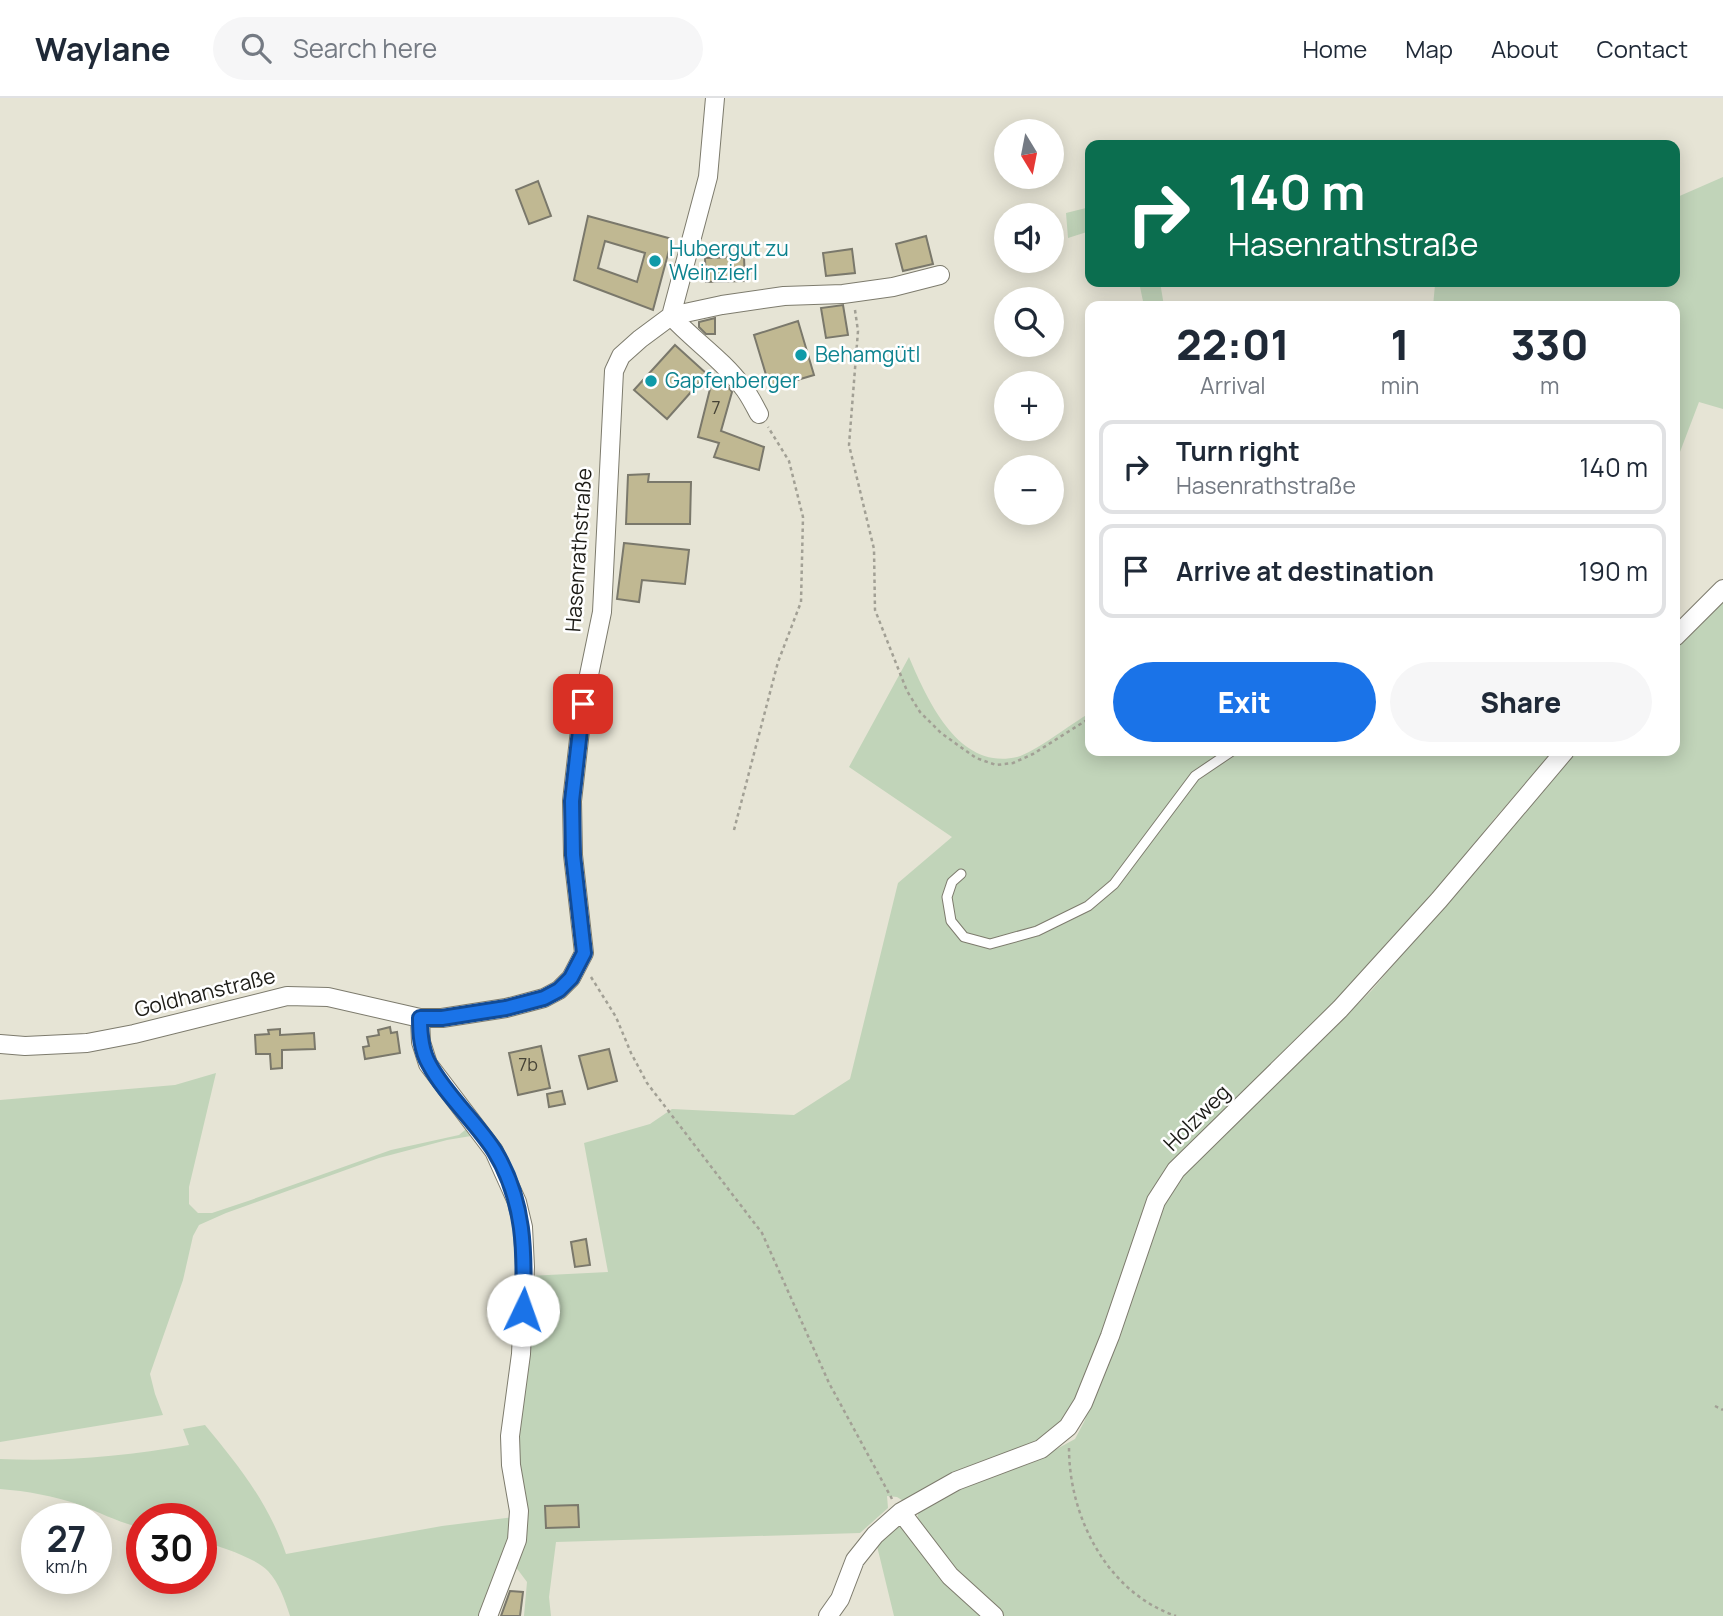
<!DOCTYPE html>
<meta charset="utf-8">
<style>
body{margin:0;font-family:Manrope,sans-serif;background:#f6f6f7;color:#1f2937;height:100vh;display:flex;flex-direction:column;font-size:26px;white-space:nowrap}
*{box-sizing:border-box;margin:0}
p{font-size:23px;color:#747a83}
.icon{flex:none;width:38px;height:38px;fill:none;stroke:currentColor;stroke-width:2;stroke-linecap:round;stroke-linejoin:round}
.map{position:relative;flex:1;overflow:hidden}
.drawer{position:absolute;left:1085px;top:203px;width:595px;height:455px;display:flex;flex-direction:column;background:#fff;border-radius:14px;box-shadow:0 4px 18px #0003}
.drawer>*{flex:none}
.banner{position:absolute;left:1085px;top:42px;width:595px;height:147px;border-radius:14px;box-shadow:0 4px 18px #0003;background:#0b6e4f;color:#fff;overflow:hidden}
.needle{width:46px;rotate:170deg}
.controls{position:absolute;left:994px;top:21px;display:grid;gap:14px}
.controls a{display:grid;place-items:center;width:70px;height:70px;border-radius:50%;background:#fff;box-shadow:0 4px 18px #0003;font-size:35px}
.speed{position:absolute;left:21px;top:1405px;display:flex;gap:14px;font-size:35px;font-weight:700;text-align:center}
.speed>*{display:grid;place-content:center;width:91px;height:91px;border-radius:50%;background:#fff;box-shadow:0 4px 18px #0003;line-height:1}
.speed small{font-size:18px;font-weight:400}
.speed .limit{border:10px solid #d22;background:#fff;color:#111}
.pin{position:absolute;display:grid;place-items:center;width:60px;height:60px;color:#fff;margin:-30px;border-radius:14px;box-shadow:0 4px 10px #0006}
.me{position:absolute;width:77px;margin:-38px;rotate:3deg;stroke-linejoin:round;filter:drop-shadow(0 0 5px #0008)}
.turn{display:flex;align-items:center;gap:24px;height:147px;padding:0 28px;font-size:32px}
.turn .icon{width:91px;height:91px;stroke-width:2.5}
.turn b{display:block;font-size:49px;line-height:60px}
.eta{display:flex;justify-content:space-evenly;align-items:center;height:119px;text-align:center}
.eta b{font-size:42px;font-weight:800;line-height:49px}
.action{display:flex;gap:14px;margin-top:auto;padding:14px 28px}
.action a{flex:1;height:80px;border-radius:42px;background:#1a73e8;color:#fff;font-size:28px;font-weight:800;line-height:80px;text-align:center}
.action a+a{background:#f6f6f7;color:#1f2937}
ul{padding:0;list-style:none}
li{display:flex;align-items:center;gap:21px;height:94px;margin:0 14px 10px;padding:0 14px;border:4px solid #e0e1e3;border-radius:14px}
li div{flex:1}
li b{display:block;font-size:26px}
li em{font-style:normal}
header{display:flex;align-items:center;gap:42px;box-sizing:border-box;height:98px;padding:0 35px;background:#fff;border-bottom:2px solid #e0e1e3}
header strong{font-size:33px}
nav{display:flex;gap:38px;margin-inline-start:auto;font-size:24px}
.search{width:490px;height:63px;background:#f6f6f7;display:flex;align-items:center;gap:18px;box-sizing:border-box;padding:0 24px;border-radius:38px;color:#747a83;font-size:26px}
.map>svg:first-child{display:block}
</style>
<header>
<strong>Waylane</strong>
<div class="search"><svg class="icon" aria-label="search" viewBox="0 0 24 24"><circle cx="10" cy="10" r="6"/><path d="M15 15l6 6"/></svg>Search here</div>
<nav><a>Home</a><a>Map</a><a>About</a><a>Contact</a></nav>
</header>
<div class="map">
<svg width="1723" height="1518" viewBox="0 0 1723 1518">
<rect width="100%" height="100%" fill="#e6e4d5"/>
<path fill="#c1d4b9" d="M 1723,79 L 1723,311 L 1699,304 L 1675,367 L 1675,208 L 1433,208 L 1435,187 L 1433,184 L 1675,184 L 1675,100 Z
M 1090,109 L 1090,133 L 1068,140 L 1066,115 Z
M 1139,184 L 1160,184 L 1164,208 L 1144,208 Z
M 1723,502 L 1723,1518 L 1004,1518 L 967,1487 L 917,1422 L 919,1410 L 956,1390 L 1031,1365 L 1075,1341 L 1084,1324 L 1110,1255 L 1161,1103 L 1181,1079 L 1372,892 L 1545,687 L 1577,653 L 1675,653 L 1675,548 Z
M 909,559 C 927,601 958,673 1017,659 C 1034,655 1072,625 1090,615 L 1090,653 L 1554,653 L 1495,720 L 1434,797 L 1147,1108 L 1081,1293 L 1064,1325 L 1046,1339 L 994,1365 L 905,1404 L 897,1399 L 887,1398 L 888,1410 L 860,1435 L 556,1444 L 549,1499 L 551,1518 L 524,1518 L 527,1484 L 515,1468 L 483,1518 L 290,1518 C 285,1502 279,1485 268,1473 C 256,1460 219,1448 201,1443 L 201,1421 L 142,1421 L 142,1430 C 120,1425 101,1415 80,1407 C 54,1398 27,1393 0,1391 L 0,1361 C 64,1364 126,1358 189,1347 L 183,1331 L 205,1327 C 239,1368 269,1406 286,1456 L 442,1428 L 513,1419 L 528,1178 L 608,1174 L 584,1045 L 650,1026 L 672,1011 L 794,1017 L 850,981 L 898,785 L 952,739 L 849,669 Z
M 216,975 L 189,1089 L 189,1106 L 198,1115 L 212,1115 L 248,1103 L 391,1052 L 459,1037 L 470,1028 L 477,1037 L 447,1042 L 379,1060 L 226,1115 L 199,1127 L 193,1138 L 183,1182 L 150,1276 L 155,1296 L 163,1317 L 0,1344 L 0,1002 L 175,987 Z
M 904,1427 L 984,1518 L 894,1518 L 877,1448 L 895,1428 Z"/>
<path fill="#c0b892" stroke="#7a786b" stroke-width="2" fill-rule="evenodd" d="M 538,83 L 551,118 L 529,126 L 516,92 Z
M 588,118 L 672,141 L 653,212 L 574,182 ZM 605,143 L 645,155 L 637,184 L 598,170 Z
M 926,138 L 933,166 L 903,173 L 896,146 Z
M 852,151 L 855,175 L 826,178 L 823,155 Z
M 744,159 L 745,183 L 706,184 L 705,160 Z
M 843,207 L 848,237 L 826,240 L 821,210 Z
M 715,220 L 715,236 L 706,236 L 699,229 L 699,224 Z
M 798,223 L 814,277 L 770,290 L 754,237 Z
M 675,247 L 707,276 L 667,321 L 634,292 Z
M 713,279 L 722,281 L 732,294 L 721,333 L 764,349 L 759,372 L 714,359 L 719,345 L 698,339 Z
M 649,376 L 648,384 L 691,384 L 690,426 L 626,426 L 628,377 Z
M 624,445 L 689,452 L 685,486 L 642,482 L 639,504 L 617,501 Z
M 390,929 L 391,935 L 397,934 L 400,955 L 365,961 L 363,949 L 369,948 L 367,939 L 379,937 L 378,932 Z
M 280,931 L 280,937 L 314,935 L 315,951 L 282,952 L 282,970 L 271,971 L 270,956 L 256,956 L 255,937 L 269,936 L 268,932 Z
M 541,948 L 550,990 L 518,997 L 509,955 Z
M 609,951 L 617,983 L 588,991 L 579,958 Z
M 562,993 L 565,1006 L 549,1009 L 547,996 Z
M 586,1141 L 590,1167 L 575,1169 L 571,1144 Z
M 578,1407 L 579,1429 L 546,1430 L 545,1408 Z
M 510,1493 L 523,1494 L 520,1518 L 501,1518 Z"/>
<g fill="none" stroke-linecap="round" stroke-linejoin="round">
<defs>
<path id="lane" d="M 961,776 L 952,784 L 947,799 L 951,823 L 964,839 L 990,846 L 1037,833 L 1088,808 L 1114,786 L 1195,678 L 1232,653"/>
<path id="street" d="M 671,218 L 722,207 L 784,198 L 843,196 L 893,189 L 940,177
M 671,218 C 694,243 722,261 742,288 C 749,296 754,307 759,316
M 1675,539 L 1723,491
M 420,920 L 421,944 L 428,966 L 494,1053 L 517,1104 L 523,1129 L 525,1169 L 521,1256 L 510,1338 L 511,1367 L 519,1413 L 517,1442 L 488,1518
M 0,946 L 25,948 L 87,945 L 134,936 L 287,898 L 328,899 L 420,920 L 442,920 L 506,910 L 544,900 L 559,892 L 571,880 L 584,855 L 573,757 L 572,703 L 583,606 L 602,514 L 614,273 L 621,258 L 640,241 L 671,218 L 708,79 L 715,0
M 901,1414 L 950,1478 L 994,1518
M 828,1518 L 840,1501 L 855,1462 L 875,1437 L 901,1414 L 956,1383 L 1041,1351 L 1068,1329 L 1083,1305 L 1110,1238 L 1156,1103 L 1176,1072 L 1340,911 L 1439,802 L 1565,653"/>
</defs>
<use href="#lane" stroke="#7d7b6d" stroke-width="11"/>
<use href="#street" stroke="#7d7b6d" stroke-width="20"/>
<path stroke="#a2a095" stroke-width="2.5" stroke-dasharray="3.5 3.5" stroke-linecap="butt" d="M 855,212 L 858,233 L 849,347 L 874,451 L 875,512 L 907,593 L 920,614 L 941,635 L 976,660 L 996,667 L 1013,665 L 1033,656 L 1090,620
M 734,732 L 778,564 L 801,504 L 803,419 L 789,363 L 768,329
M 591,879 L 616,919 L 631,955 L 647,985 L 762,1135 L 829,1285 L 892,1401
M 1715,1308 L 1723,1312
M 1069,1350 C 1069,1420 1108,1495 1176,1518"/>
<use href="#lane" stroke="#fff" stroke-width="9"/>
<use href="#street" stroke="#fff" stroke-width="18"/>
</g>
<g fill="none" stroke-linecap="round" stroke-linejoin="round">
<defs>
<path id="route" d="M 523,1212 C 525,1155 525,1102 494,1052 C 475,1023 445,996 429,966 C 421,952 420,936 420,920 L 442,920 L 506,910 L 544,900 L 559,892 L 571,880 L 584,855 L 573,757 L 572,703 L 583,606"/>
</defs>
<use href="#route" stroke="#114b97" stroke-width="18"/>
<use href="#route" stroke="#1a73e8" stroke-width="12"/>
</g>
<g fill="#0f9aa8" stroke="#fff" stroke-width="2.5">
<circle cx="655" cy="163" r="7"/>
<circle cx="801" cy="257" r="7"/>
<circle cx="651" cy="283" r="7"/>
</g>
<g text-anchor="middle" stroke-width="5" stroke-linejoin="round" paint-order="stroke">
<g font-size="18" fill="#464336">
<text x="716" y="316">7</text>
<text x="528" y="973">7b</text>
</g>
<g font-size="21" fill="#0d838f" stroke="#fff" text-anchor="start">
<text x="669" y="158">Hubergut zu<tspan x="669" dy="24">Weinzierl</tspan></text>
<text x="815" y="264">Behamgütl</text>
<text x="665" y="290">Gapfenberger</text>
</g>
<g font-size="21" fill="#1d1c17" stroke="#fff">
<text transform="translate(579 452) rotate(-86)" y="7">Hasenrathstraße</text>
<text transform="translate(205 895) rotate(-14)" y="7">Goldhanstraße</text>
<text transform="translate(1197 1020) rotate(-45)" y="7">Holzweg</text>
</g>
</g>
</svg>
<div class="controls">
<a><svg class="needle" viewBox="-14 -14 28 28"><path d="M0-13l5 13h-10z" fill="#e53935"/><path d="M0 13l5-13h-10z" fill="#747a83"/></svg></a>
<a><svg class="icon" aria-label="sound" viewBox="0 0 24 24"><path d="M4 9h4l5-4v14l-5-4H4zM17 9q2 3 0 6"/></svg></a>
<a><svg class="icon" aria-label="search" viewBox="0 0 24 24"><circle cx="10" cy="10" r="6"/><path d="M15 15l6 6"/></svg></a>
<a>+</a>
<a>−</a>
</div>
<div class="speed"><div>27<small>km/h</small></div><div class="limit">30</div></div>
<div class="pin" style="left:583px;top:606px;background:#d93025"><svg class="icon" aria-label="arrive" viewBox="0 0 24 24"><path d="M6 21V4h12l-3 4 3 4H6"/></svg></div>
<svg class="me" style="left:523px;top:1212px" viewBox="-20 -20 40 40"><circle r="19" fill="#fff"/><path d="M0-13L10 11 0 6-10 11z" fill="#1a73e8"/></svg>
<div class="banner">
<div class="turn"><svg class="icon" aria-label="right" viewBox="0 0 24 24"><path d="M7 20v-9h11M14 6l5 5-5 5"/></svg><div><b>140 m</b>Hasenrathstraße</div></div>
</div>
<section class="drawer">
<div class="eta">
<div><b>22:01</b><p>Arrival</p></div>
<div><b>1</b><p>min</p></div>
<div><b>330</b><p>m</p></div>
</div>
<ul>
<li><svg class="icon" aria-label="right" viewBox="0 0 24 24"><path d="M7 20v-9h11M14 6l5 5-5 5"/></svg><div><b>Turn right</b><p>Hasenrathstraße</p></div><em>140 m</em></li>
<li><svg class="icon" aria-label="arrive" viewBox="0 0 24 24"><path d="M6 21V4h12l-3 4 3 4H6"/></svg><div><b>Arrive at destination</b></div><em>190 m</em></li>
</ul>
<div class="action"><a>Exit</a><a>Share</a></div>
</section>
</div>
